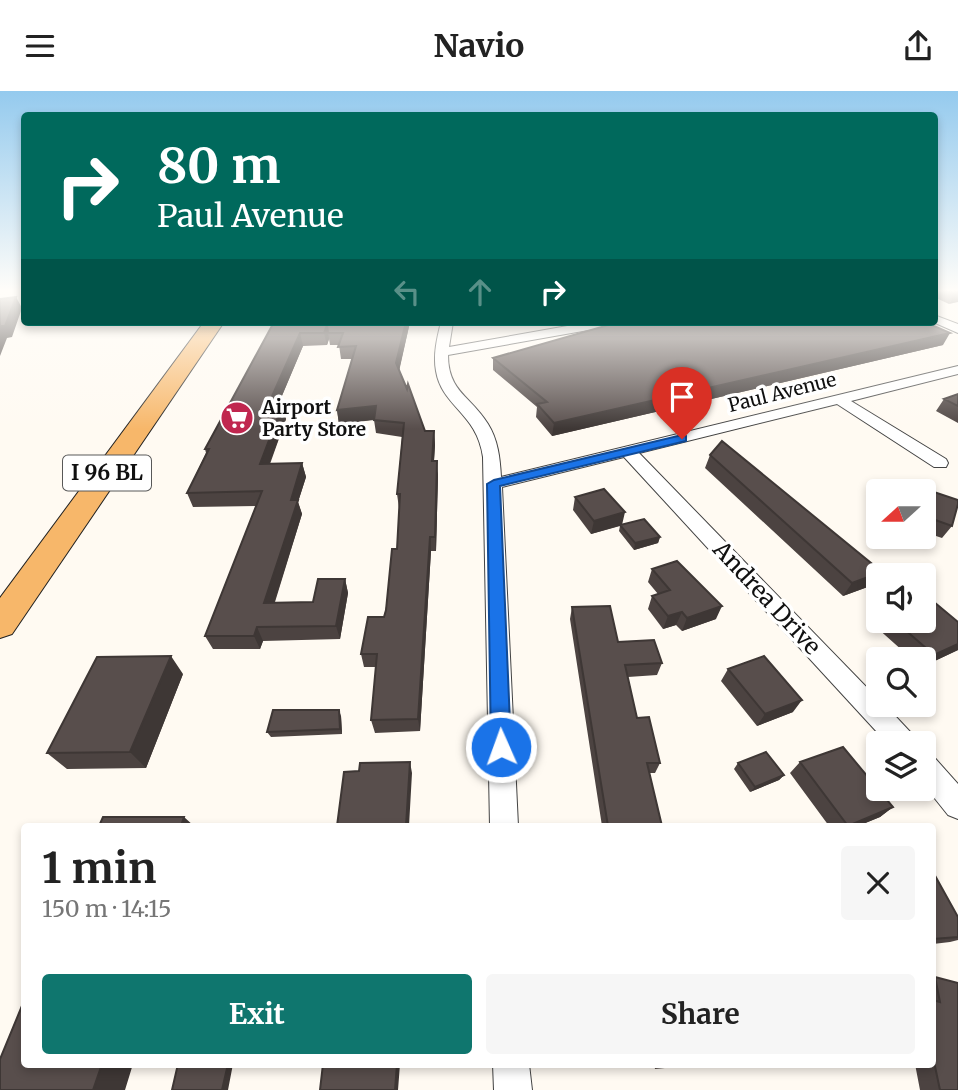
<!DOCTYPE html>
<meta charset="utf-8">
<style>
body{margin:0;font-family:Merriweather,serif;background:#f6f6f6;color:#222;height:100vh;display:flex;flex-direction:column;font-size:26px;white-space:nowrap}
*{box-sizing:border-box;margin:0}
p{font-size:23px;color:#767676}
.icon{flex:none;width:38px;height:38px;fill:none;stroke:currentColor;stroke-width:2;stroke-linecap:round;stroke-linejoin:round}
.map{position:relative;flex:1;overflow:hidden}
.panel{position:absolute;left:21px;top:732px;width:915px;height:245px;display:flex;flex-direction:column;background:#fff;border-radius:7px;box-shadow:0 4px 10px #0003}
.panel>*{flex:none}
.banner{position:absolute;left:21px;top:21px;width:917px;height:214px;border-radius:7px;box-shadow:0 4px 10px #0003;background:#00695c;color:#fff;overflow:hidden}
.needle{width:46px;rotate:249deg}
.controls{position:absolute;left:866px;top:388px;display:grid;gap:14px}
.controls a{display:grid;place-items:center;width:70px;height:70px;border-radius:7px;background:#fff;box-shadow:0 4px 10px #0003;font-size:35px}
.pin{position:absolute;display:grid;place-items:center;width:60px;height:60px;color:#fff;margin:-72px -30px;border-radius:50% 50% 50% 0;rotate:-45deg;box-shadow:0 0 7px #0007}
.pin .icon{rotate:45deg}
.me{position:absolute;width:77px;margin:-38px;rotate:358deg;stroke-linejoin:round;filter:drop-shadow(0 0 5px #0008)}
.turn{display:flex;align-items:center;gap:24px;height:147px;padding:0 21px;font-size:32px}
.turn .icon{width:91px;height:91px;stroke-width:2.5}
.turn b{display:block;font-size:49px;line-height:60px}
.lanes{display:flex;align-items:center;height:66px;padding:0 21px;background:#0003;justify-content:center;gap:35px;direction:ltr}
.lanes .off{opacity:.35}
.round{display:grid;place-items:center;flex:none;width:74px;height:74px;border-radius:7px;background:#f6f6f6}
.headline{display:flex;align-items:center;justify-content:space-between;height:119px;padding:0 21px}
h1{font-size:42px;font-weight:700;line-height:52px}
.action{display:flex;gap:14px;margin-top:auto;padding:14px 21px}
.action a{flex:1;height:80px;border-radius:7px;background:#0f766e;color:#fff;font-size:28px;font-weight:700;line-height:80px;text-align:center}
.action a+a{background:#f6f6f6;color:#222}
header{display:flex;justify-content:space-between;align-items:center;height:91px;padding:0 21px;background:#fff;font-size:32px;font-weight:700}
.map>svg:first-child{display:block}
</style>
<header><svg class="icon" aria-label="menu" viewBox="0 0 24 24"><path d="M4 6h16M4 12h16M4 18h16"/></svg>Navio<svg class="icon" aria-label="share" viewBox="0 0 24 24"><path d="M12 15V3M7 8l5-5 5 5M5 13v7h14v-7"/></svg></header>
<div class="map">
<svg width="958" height="999" viewBox="0 0 958 999">
<rect width="100%" height="100%" fill="#fffaf2"/>
<g fill="none" stroke-linecap="round" stroke-linejoin="round">
<defs>
<path id="minor" d="M 934,224 L 958,233 L 958,242 L 933,231 Z
M 441,231 L 453,231 L 449,256 L 590,231 L 617,231 L 611,235 L 448,264 C 448,301 471,305 488,333 C 498,349 500,367 501,386 L 958,275 L 958,283 L 851,310 L 946,368 L 948,372 L 946,376 L 934,376 L 837,313 L 639,362 L 878,608 L 878,614 L 885,614 L 914,645 L 918,653 L 888,653 L 624,366 L 502,396 L 518,735 L 490,735 L 483,366 C 477,322 442,316 436,280 C 433,264 437,247 441,231 Z
M 924,661 L 933,665 L 958,693 L 958,728 L 948,724 L 924,694 Z
M 493,973 L 529,973 L 532,999 L 494,999 Z"/>
<path id="primary" d="M 204,231 L 224,231 L 12,543 L 0,547 L 0,507 Z"/>
</defs>
<use href="#minor" stroke="#434343" stroke-width="2"/>
<use href="#primary" stroke="#212121" stroke-width="2"/>
<use href="#minor" fill="#fff" fill-rule="evenodd"/>
<use href="#primary" fill="#f7b76a" fill-rule="evenodd"/>
</g>
<path fill="#4c4341" d="M 934,198 L 958,198 L 949,213 L 934,206 Z
M 274,231 L 410,231 L 399,279 L 425,340 L 434,340 L 435,354 L 434,370 L 438,384 L 436,460 L 431,460 L 420,640 L 375,642 L 371,629 L 376,576 L 364,576 L 361,563 L 384,526 L 397,458 L 399,417 L 397,403 L 402,346 L 376,342 L 374,329 L 339,333 L 337,319 L 352,268 L 341,268 L 339,254 L 330,254 L 329,248 L 327,254 L 303,255 L 278,314 L 282,315 L 286,328 L 270,373 L 302,372 L 306,386 L 298,411 L 302,423 L 275,511 L 313,511 L 345,488 L 348,502 L 340,548 L 263,550 L 260,558 L 213,558 L 205,545 L 256,415 L 193,416 L 187,402 L 206,362 L 205,358 Z
M 943,254 L 552,345 L 536,326 L 537,316 L 493,279 L 493,267 Z
M 958,303 L 958,332 L 936,320 L 944,308 Z
M 710,364 L 882,481 L 873,494 L 843,505 L 705,377 Z
M 919,396 L 958,409 L 958,413 L 952,435 L 942,447 L 924,441 L 924,401 L 916,401 Z
M 575,406 L 622,433 L 660,446 L 658,452 L 634,459 L 619,440 L 620,435 L 591,443 L 573,419 Z
M 652,478 L 716,528 L 682,540 L 676,534 L 663,538 L 648,518 L 652,505 L 658,503 L 648,491 Z
M 572,516 L 618,551 L 662,572 L 657,584 L 628,586 L 637,627 L 660,672 L 655,682 L 649,682 L 662,735 L 602,735 L 570,528 Z
M 880,530 L 958,531 L 958,559 L 924,575 L 924,569 L 913,569 L 876,536 Z
M 728,578 L 793,621 L 757,635 L 721,590 Z
M 183,583 L 146,677 L 67,678 L 47,662 Z
M 341,625 L 342,643 L 271,646 L 267,641 Z
M 800,671 L 893,716 L 880,726 L 858,735 L 829,735 L 790,682 Z
M 738,672 L 784,684 L 779,689 L 750,701 L 734,678 Z
M 933,781 L 958,826 L 958,849 L 950,851 L 933,853 Z
M 935,886 L 958,999 L 920,999 L 915,973 L 933,973 L 933,887 Z
M 654,973 L 704,973 L 655,978 Z"/>
<path fill="#3e3735" d="M 958,202 L 958,211 L 949,213 L 954,203 Z
M 16,206 L 22,217 L 12,246 L 7,247 L 0,265 L 0,235 Z
M 406,231 L 410,231 L 398,285 L 396,272 Z
M 327,234 L 329,248 L 327,254 L 324,242 Z
M 300,242 L 303,255 L 273,326 L 269,312 Z
M 950,242 L 943,254 L 552,345 L 554,332 Z
M 282,315 L 286,328 L 264,387 L 260,373 Z
M 376,315 L 378,328 L 339,333 L 337,319 Z
M 434,340 L 435,354 L 433,384 L 432,370 Z
M 437,370 L 438,384 L 436,460 L 435,446 Z
M 302,372 L 306,386 L 298,411 L 302,423 L 270,525 L 264,512 L 291,409 Z
M 625,421 L 622,434 L 591,443 L 594,430 Z
M 430,446 L 431,460 L 420,640 L 418,628 Z
M 660,446 L 658,452 L 634,459 L 635,452 Z
M 882,481 L 873,494 L 843,505 L 852,492 Z
M 345,488 L 348,502 L 340,548 L 336,535 Z
M 722,515 L 716,528 L 682,540 L 687,527 Z
M 682,521 L 676,534 L 663,538 L 668,525 Z
M 257,536 L 263,550 L 260,558 L 254,545 Z
M 958,553 L 958,559 L 924,575 L 924,573 L 934,564 Z
M 171,565 L 183,583 L 146,677 L 130,661 Z
M 802,609 L 793,621 L 757,635 L 765,623 Z
M 339,619 L 341,625 L 342,643 L 340,638 Z
M 410,671 L 412,682 L 409,735 L 406,735 Z
M 784,684 L 779,689 L 750,701 L 755,696 Z
M 893,716 L 880,726 L 858,735 L 848,735 Z
M 184,726 L 194,735 L 181,735 Z
M 102,973 L 133,973 L 125,999 L 93,999 Z
M 228,973 L 233,973 L 228,999 L 222,999 Z
M 397,973 L 400,973 L 398,999 L 395,999 Z"/>
<path fill="#584e4c" stroke="#3e3735" stroke-width="2" d="M 942,198 L 958,198 L 958,202 L 954,203 Z
M 16,206 L 5,235 L 0,235 L 0,208 Z
M 274,231 L 406,231 L 396,272 L 407,298 L 408,293 L 425,340 L 434,340 L 432,370 L 437,370 L 435,446 L 430,446 L 418,628 L 371,629 L 377,563 L 361,563 L 368,526 L 384,526 L 386,519 L 392,458 L 397,458 L 400,403 L 397,403 L 404,332 L 374,329 L 376,315 L 337,319 L 356,255 L 338,256 L 343,242 L 328,242 L 327,234 L 324,242 L 300,242 L 269,312 L 282,315 L 260,373 L 302,372 L 291,409 L 298,409 L 264,512 L 313,511 L 318,488 L 345,488 L 336,535 L 257,536 L 254,545 L 205,545 L 262,400 L 187,402 L 209,358 L 205,358 Z
M 619,231 L 925,231 L 950,242 L 554,332 L 537,313 L 547,311 L 493,267 Z
M 958,303 L 958,315 L 944,308 Z
M 722,350 L 882,481 L 852,492 L 710,364 Z
M 919,396 L 958,409 L 958,413 L 952,435 L 924,425 L 924,401 L 918,401 Z
M 604,398 L 625,421 L 594,430 L 575,406 Z
M 644,428 L 660,446 L 635,452 L 620,434 Z
M 677,470 L 722,515 L 687,527 L 682,521 L 668,525 L 652,505 L 670,499 L 652,478 Z
M 928,506 L 958,531 L 958,553 L 934,564 L 895,530 L 924,530 L 924,508 Z
M 610,515 L 618,551 L 654,549 L 662,572 L 625,574 L 637,627 L 649,626 L 660,672 L 647,672 L 662,735 L 608,735 L 572,516 Z
M 171,565 L 130,661 L 47,662 L 97,566 Z
M 764,565 L 802,609 L 765,623 L 728,578 Z
M 273,619 L 339,619 L 340,638 L 267,641 Z
M 843,656 L 893,716 L 848,735 L 800,671 Z
M 766,661 L 784,684 L 755,696 L 738,672 Z
M 410,671 L 406,735 L 337,735 L 344,681 L 359,680 L 360,672 Z
M 103,726 L 184,726 L 181,735 L 99,735 Z
M 933,781 L 958,826 L 958,846 L 933,848 Z
M 935,886 L 958,892 L 958,999 L 940,999 L 933,966 L 933,909 L 940,911 Z
M 24,910 L 24,973 L 102,973 L 93,999 L 0,999 L 0,968 Z
M 178,973 L 228,973 L 222,999 L 172,999 Z
M 323,973 L 397,973 L 395,999 L 320,999 Z
M 662,973 L 694,973 L 663,976 Z"/>
<linearGradient id="sky" x2="0" y2="1"><stop stop-color="#94caee"/><stop offset="0.59" stop-color="#fffdf9"/><stop offset="1" stop-color="#fffdf9" stop-opacity="0"/></linearGradient>
<rect width="958" height="338" fill="url(#sky)"/>
<path fill="#1a73e8" stroke="#114b97" stroke-width="2" d="M 682,344 L 686,345 L 686,350 L 500,395 L 511,656 L 508,663 L 501,665 L 494,663 L 491,656 L 487,393 L 494,389 Z"/>
<defs>
<symbol id="supermarket-disc" viewBox="-11 -11 22 22"><circle r="9.5" fill="#c0274f" stroke="#fff"/><path d="M-6-5.5h2.5l.6 2H6L4.5 2H-2.5L-4.4-4H-6ZM-1.5 3.2a1.3 1.3 0 1 0 .1 0ZM3 3.2a1.3 1.3 0 1 0 .1 0Z" fill="#fff"/></symbol>
</defs>
<g fill-rule="evenodd">
<use href="#supermarket-disc" x="218" y="308" width="38" height="38"/>
</g>
<g text-anchor="middle" stroke-width="7" stroke-linejoin="round" paint-order="stroke">
<g font-size="19" fill="#101010" stroke="#fff">
<text transform="translate(782 301) rotate(-14)" y="7">Paul Avenue</text>
</g>
<g font-size="19" font-weight="bold" fill="#101010" stroke="#fff" text-anchor="start">
<text x="262" y="323">Airport<tspan x="262" dy="22">Party Store</tspan></text>
</g>
<rect fill="#fff" stroke="#585858" stroke-width="2" x="63" y="364.5" width="88" height="35" rx="5"/>
<g font-size="21" font-weight="bold" fill="#101010">
<text x="107" y="389">I 96 BL</text>
</g>
<g font-size="23" fill="#101010" stroke="#fff">
<text transform="translate(767 507) rotate(47)" y="8">Andrea Drive</text>
</g>
</g>
</svg>
<div class="controls">
<a><svg class="needle" viewBox="-14 -14 28 28"><path d="M0-13l5 13h-10z" fill="#e53935"/><path d="M0 13l5-13h-10z" fill="#767676"/></svg></a>
<a><svg class="icon" aria-label="sound" viewBox="0 0 24 24"><path d="M4 9h4l5-4v14l-5-4H4zM17 9q2 3 0 6"/></svg></a>
<a><svg class="icon" aria-label="search" viewBox="0 0 24 24"><circle cx="10" cy="10" r="6"/><path d="M15 15l6 6"/></svg></a>
<a><svg class="icon" aria-label="layers" viewBox="0 0 24 24"><path d="M12 4l9 5-9 5-9-5zM3 14l9 5 9-5"/></svg></a>
</div>
<div class="pin" style="left:682px;top:348px;background:#d93025"><svg class="icon" aria-label="arrive" viewBox="0 0 24 24"><path d="M6 21V4h12l-3 4 3 4H6"/></svg></div>
<svg class="me" style="left:501px;top:656px" viewBox="-20 -20 40 40"><circle r="17" fill="#1a73e8" stroke="#fff" stroke-width="3"/><path d="M0-11L8 9 0 5-8 9z" fill="#fff"/></svg>
<div class="banner">
<div class="turn"><svg class="icon" aria-label="right" viewBox="0 0 24 24"><path d="M7 20v-9h11M14 6l5 5-5 5"/></svg><div><b>80 m</b>Paul Avenue</div></div>
<div class="lanes"><svg class="icon off" aria-label="left" viewBox="0 0 24 24"><path d="M17 20v-9H6M10 6l-5 5 5 5"/></svg><svg class="icon off" aria-label="ahead" viewBox="0 0 24 24"><path d="M12 20V5M6 11l6-6 6 6"/></svg><svg class="icon" aria-label="right" viewBox="0 0 24 24"><path d="M7 20v-9h11M14 6l5 5-5 5"/></svg></div>
</div>
<section class="panel">
<div class="headline"><div><h1>1 min</h1><p>150 m · 14:15</p></div><a class="round"><svg class="icon" aria-label="close" viewBox="0 0 24 24"><path d="M6 6l12 12M18 6L6 18"/></svg></a></div>
<div class="action"><a>Exit</a><a>Share</a></div>
</section>
</div>
